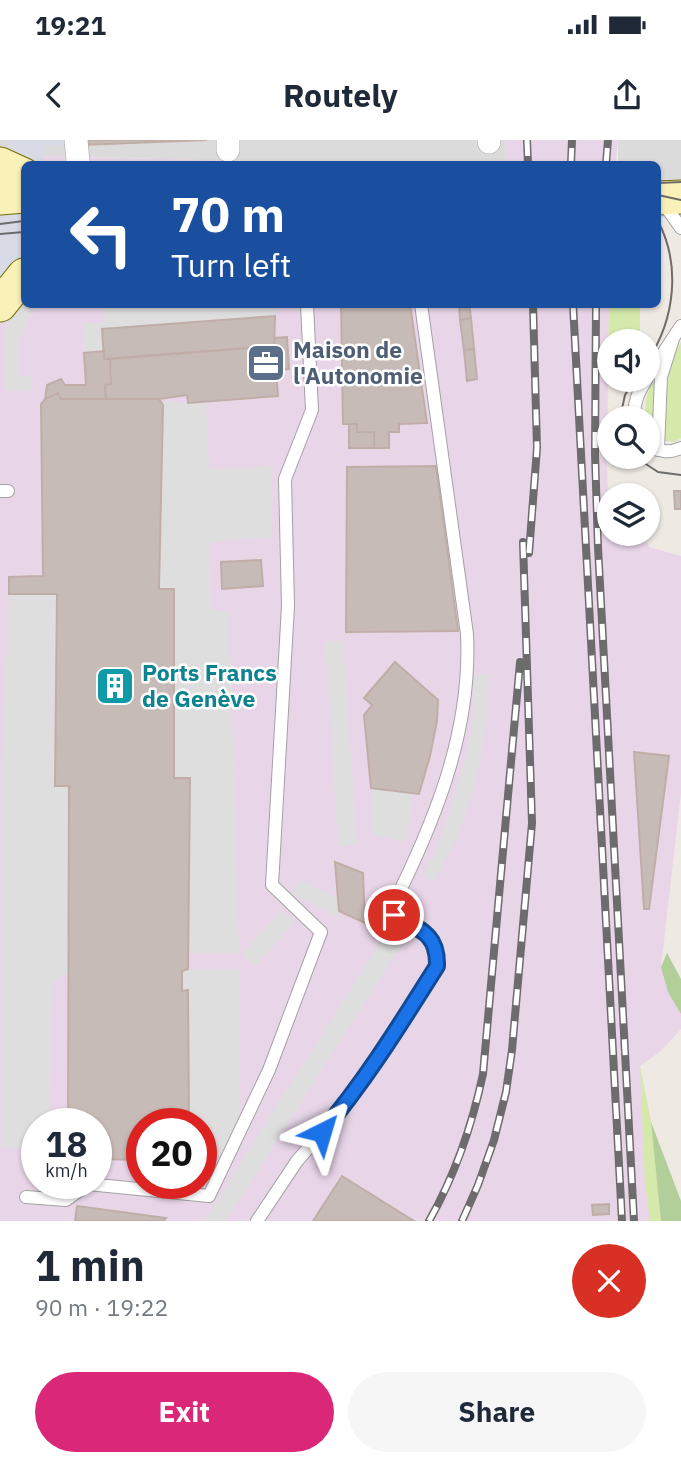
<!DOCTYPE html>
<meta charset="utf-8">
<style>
body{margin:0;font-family:"IBM Plex Sans",sans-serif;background:#f6f6f7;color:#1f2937;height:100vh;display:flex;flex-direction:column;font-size:26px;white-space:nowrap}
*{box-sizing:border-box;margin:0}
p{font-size:23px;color:#747a83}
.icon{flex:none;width:38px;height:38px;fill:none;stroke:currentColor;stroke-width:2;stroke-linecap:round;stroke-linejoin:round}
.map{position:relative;height:1081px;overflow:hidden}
.sheet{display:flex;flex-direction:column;background:#fff;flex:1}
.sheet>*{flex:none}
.banner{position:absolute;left:21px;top:21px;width:640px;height:147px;border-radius:10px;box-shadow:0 2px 5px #0004;background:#1a4fa0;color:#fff;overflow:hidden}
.buttons{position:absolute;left:597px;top:189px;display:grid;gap:14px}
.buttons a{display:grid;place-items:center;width:63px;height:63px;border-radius:50%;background:#fff;box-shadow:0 2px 5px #0004;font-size:35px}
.speed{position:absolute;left:21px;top:968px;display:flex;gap:14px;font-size:35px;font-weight:700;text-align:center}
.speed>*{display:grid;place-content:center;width:91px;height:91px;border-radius:50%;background:#fff;box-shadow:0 2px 5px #0004;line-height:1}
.speed small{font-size:18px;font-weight:400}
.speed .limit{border:10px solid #d22;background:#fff;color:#111}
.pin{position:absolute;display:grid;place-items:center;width:60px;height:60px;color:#fff;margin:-30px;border:4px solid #fff;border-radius:50%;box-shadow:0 2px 7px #0007}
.me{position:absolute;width:77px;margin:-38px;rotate:40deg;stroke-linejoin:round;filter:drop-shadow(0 0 5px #0008)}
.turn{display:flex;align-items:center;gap:24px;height:147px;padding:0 35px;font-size:32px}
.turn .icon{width:91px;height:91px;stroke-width:2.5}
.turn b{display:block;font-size:49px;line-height:60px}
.round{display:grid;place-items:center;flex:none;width:74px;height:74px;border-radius:37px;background:#f6f6f7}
.summary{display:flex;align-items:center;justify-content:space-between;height:119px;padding:0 35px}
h1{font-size:42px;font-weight:800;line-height:52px}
.cta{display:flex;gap:14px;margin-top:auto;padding:14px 35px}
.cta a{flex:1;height:80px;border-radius:42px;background:#db2777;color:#fff;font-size:28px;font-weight:800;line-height:80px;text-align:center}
.cta a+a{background:#f6f6f7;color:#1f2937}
.status{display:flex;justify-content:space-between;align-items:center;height:49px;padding:0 35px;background:#fff;direction:ltr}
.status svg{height:19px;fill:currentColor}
header{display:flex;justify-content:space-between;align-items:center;height:91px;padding:0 35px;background:#fff;font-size:32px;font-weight:800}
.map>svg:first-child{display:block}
</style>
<div class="status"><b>19:21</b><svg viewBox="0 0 49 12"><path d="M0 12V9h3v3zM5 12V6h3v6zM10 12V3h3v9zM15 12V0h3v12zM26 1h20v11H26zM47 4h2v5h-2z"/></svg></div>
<header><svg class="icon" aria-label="back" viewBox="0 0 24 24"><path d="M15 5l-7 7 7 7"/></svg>Routely<svg class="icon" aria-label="share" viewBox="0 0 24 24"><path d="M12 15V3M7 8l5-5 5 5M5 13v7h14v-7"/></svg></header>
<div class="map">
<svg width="681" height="1081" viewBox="0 0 681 1081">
<rect width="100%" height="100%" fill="#efe9e4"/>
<path fill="#dcdbdb" d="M 0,0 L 505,0 L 506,24 L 367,24 L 0,15 Z
M 618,0 L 681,0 L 681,77 L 658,78 L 658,24 L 618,24 Z"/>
<path fill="#e8d6e8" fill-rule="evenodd" d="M 505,0 L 618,0 L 616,23 L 506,24 Z
M 0,15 L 367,24 L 24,24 L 24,164 L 609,165 L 607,322 L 609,394 L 645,394 L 649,407 L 681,416 L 681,653 L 661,827 L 681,861 L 681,889 L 661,911 L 640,926 L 651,982 L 661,1081 L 0,1081 ZM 37,984 L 96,984 L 96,1043 L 37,1043 ZM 142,984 L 201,984 L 201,1043 L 142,1043 Z"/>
<path fill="#d5e9aa" d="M 609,165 L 640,165 L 640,201 L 609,201 L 608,232 Z
M 681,202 L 681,298 L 674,302 L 665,301 C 667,268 663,230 681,202 Z
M 656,238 L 654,288 C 640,277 645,251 656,238 Z
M 640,926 L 651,982 L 661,1081 L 650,1081 L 645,1043 Z"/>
<path fill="#b2ce99" d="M 667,813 L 681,839 L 681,874 L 668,852 L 661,827 Z
M 651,982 L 681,1061 L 681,1081 L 661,1081 Z"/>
<path fill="#dedede" d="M 24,156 L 24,164 L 41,165 L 32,172 L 20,199 L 19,236 L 31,236 L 31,251 L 6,251 L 5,195 L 10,171 Z
M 102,165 L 274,165 L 275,176 L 103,189 L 104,211 L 84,213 L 83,183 L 104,182 Z
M 167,260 L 177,263 L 206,261 L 209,329 L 271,327 L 271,397 L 209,402 L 211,470 L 229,471 L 239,813 L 188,813 L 189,638 L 174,638 L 174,449 L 159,449 L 163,265 Z
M 9,454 L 57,454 L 55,646 L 69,646 L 69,832 L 53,842 L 49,983 L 37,984 L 37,1007 L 1,1008 L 1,641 Z
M 325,501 L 343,501 L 357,704 L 338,706 Z
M 475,533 L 489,535 L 486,589 L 479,625 L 471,658 L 455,702 L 434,742 L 423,736 L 441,698 L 456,653 L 472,588 Z
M 371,648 L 413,653 L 406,702 L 371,695 Z
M 300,740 L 338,758 L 339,771 L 336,777 L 292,753 Z
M 282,770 L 295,782 L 255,826 L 242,814 Z
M 386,793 L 403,802 L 226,1081 L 204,1081 Z
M 188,829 L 239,829 L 239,978 L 217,1020 L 201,1020 L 201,984 L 189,983 L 188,851 L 182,851 L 182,831 Z"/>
<path fill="#d8dbe5" d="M 9,0 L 82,0 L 82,5 L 44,6 L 44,24 L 24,24 L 24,156 L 0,172 L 0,15 L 9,8 Z"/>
<path fill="#c7bbb8" stroke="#c1ada7" stroke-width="2" d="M 82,0 L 207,0 L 82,5 Z
M 341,164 L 410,164 L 427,283 L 399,284 L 399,292 L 389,292 L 389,308 L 374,308 L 374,292 L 357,292 L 357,284 L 343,284 Z
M 459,164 L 469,164 L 471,178 L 460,180 Z
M 275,176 L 274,206 L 104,219 L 102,189 Z
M 471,178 L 474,209 L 464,210 L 460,180 Z
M 287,197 L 289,229 L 276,230 L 274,198 Z
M 274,206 L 278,256 L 188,263 L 187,255 L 159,259 L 106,259 L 105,245 L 111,244 L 110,219 Z
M 474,209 L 477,239 L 467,241 L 464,210 Z
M 104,211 L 104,219 L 110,219 L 111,244 L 105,245 L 106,259 L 61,259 L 58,253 L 45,259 L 47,245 L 61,239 L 65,245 L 86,245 L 84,213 Z
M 58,253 L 61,259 L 159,259 L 163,265 L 159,449 L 174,449 L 174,638 L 190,638 L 188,829 L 182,831 L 182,851 L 188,850 L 189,984 L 142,984 L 142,1020 L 96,1019 L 96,984 L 68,984 L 69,646 L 55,646 L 57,454 L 9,454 L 9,437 L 43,436 L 41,264 L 45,259 Z
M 349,284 L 357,284 L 357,292 L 374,292 L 374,308 L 349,308 Z
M 436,326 L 458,491 L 346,492 L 347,327 Z
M 674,351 L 681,351 L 681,369 L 675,369 Z
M 261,420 L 263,446 L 222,449 L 221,422 Z
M 395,522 L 438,560 L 437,581 L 430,616 L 419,654 L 371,648 L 364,575 L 372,565 L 364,558 Z
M 634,612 L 669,616 L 649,769 L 644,769 Z
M 335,722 L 363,733 L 365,783 L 339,771 Z
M 342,1036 L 414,1081 L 313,1081 Z
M 609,1064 L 609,1074 L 593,1075 L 592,1065 Z
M 77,1066 L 166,1078 L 164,1081 L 75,1081 Z"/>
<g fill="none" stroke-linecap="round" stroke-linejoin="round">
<defs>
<path id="lane" d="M 664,64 L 681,88
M 648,236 L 681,186
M 635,278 C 633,263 638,253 646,240
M 648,301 C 658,312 667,314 681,308
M 658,310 L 661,237 L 673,199
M 0,351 L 8,351
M 26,1057 L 66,1060 L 88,1044 L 209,1056 L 269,930 L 321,792 L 272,745 L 288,466 L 285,339 L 312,270 L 307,164
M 257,1081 L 297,1021 L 350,960 L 437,826 C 437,792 415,786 389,773 C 433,686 472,593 467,494 L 421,164"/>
<path id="street" d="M 76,0 L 78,21
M 228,0 L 228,10
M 489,0 L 489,2"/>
<path id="secondary" d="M 0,24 L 24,35
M 0,58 L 24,56
M 658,58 L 681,57
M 0,165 L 24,135"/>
</defs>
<use href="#lane" stroke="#a2a2a2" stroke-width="14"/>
<use href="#street" stroke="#a2a2a2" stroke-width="24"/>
<use href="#secondary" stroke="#756d05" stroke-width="35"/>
<use href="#lane" stroke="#fff" stroke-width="12"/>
<use href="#street" stroke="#fff" stroke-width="23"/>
<use href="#secondary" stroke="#f9f1b8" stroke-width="33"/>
<path stroke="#6c6c6c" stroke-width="2" d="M 658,43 L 681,42
M 658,55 L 681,60
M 0,84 L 24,81
M 0,94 L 24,92
M 648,220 C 675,179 681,125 658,81
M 620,278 L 625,255 L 634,240
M 635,317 L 658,332 L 681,335"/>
<defs>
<path id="rail" d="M 527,0 L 528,24
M 571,24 L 572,0
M 606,24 L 608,0
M 573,164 L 622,1081
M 596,164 L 595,314 L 598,407 L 634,1081
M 529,413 L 537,308 L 533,164
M 429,1081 C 455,1035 472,986 483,934 L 520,522
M 462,1081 L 478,1045 L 494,1000 L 506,952 L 512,910 L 532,683 L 523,402"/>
</defs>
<use href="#rail" stroke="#6c6c6c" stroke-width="8"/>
<use href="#rail" stroke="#fff" stroke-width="5" stroke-dasharray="16" stroke-linecap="butt"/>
</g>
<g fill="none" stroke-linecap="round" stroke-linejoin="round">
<defs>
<path id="route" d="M 322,992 C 366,940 401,883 437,826 C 438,793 419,789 394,775"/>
</defs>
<use href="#route" stroke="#114b97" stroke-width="18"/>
<use href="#route" stroke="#1a73e8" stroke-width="12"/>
</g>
<defs>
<symbol id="office-square" viewBox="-11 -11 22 22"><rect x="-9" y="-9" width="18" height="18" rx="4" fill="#5c6f8a" stroke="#fff"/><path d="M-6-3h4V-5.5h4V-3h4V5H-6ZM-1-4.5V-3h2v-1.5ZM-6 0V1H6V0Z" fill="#fff"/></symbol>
<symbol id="building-square" viewBox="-11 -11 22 22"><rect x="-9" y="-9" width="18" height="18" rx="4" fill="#0f9aa8" stroke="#fff"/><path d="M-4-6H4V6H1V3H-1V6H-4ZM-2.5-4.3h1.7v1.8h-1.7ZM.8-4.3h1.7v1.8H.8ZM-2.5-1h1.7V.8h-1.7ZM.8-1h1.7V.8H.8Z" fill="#fff"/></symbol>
</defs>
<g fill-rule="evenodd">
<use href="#office-square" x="244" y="201" width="44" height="44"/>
<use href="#building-square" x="93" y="524" width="44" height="44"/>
</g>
<g text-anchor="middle" stroke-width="5" stroke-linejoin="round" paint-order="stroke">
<g font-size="23" font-weight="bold" fill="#4e5e75" stroke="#fff" text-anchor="start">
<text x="293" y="218">Maison de<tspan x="293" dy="26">l'Autonomie</tspan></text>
</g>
<g font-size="23" font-weight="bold" fill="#0d838f" stroke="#fff" text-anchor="start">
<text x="142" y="541">Ports Francs<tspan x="142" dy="26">de Genève</tspan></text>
</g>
</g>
</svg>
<div class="buttons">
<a><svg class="icon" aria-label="sound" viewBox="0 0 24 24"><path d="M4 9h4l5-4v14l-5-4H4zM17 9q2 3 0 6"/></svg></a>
<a><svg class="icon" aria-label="search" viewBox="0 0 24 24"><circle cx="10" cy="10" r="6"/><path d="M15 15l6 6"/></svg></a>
<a><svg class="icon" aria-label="layers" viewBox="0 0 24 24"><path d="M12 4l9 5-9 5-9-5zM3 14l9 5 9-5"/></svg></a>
</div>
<div class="speed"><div>18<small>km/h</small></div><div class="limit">20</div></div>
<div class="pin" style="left:394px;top:775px;background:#d93025"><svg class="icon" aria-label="arrive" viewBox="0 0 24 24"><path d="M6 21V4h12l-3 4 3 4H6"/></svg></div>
<svg class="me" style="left:322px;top:992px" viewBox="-20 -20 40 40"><path d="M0-17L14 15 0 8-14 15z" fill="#1a73e8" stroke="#fff" stroke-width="4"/></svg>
<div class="banner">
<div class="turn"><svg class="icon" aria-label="left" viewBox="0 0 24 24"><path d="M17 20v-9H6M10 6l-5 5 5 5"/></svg><div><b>70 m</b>Turn left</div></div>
</div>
</div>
<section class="sheet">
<div class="summary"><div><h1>1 min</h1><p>90 m · 19:22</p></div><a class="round" style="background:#d93025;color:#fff"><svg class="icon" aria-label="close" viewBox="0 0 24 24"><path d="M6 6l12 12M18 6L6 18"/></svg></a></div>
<div class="cta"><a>Exit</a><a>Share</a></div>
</section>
